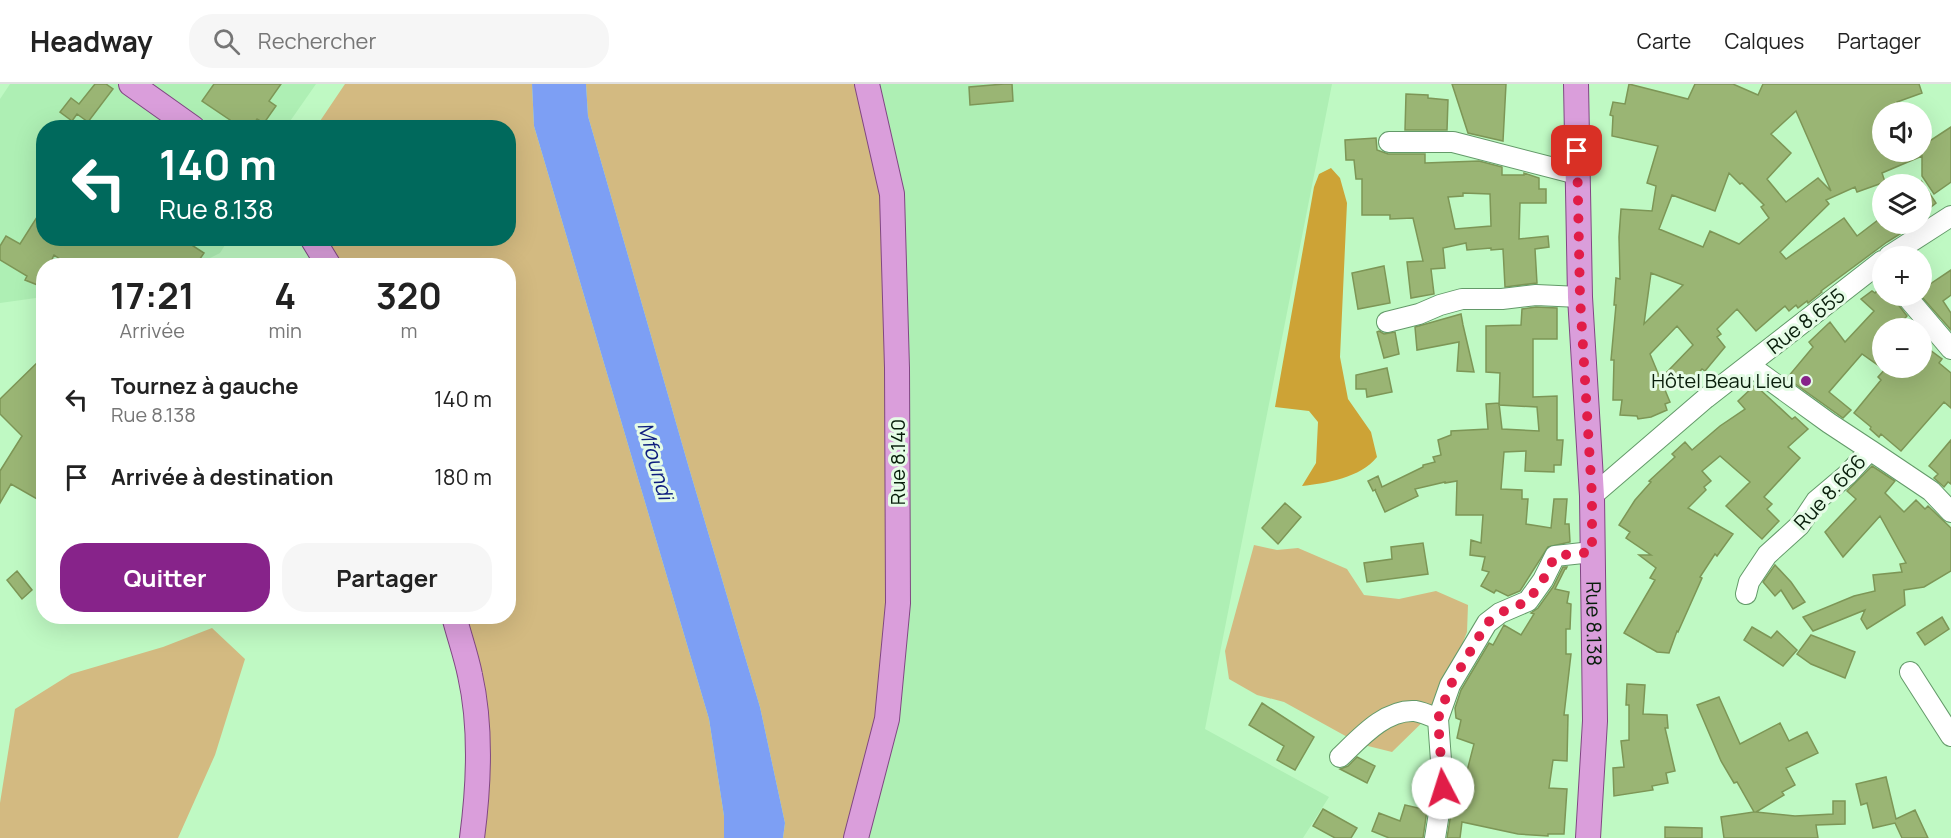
<!DOCTYPE html>
<html lang="fr">
<meta charset="utf-8">
<style>
body{margin:0;font-family:Manrope,sans-serif;background:#f6f6f6;color:#222;height:100vh;display:flex;flex-direction:column;font-size:22px;white-space:nowrap}
*{box-sizing:border-box;margin:0}
p{font-size:20px;color:#767676}
.icon{flex:none;width:33px;height:33px;fill:none;stroke:currentColor;stroke-width:2;stroke-linecap:round;stroke-linejoin:round}
.map{position:relative;flex:1;overflow:hidden}
.details{position:absolute;left:36px;top:174px;width:480px;height:366px;display:flex;flex-direction:column;background:#fff;border-radius:24px;box-shadow:0 6px 24px #0002}
.details>*{flex:none}
.banner{position:absolute;left:36px;top:36px;width:480px;height:126px;border-radius:24px;box-shadow:0 6px 24px #0002;background:#00695c;color:#fff;overflow:hidden}
.fabs{position:absolute;left:1872px;top:18px;display:grid;gap:12px}
.fabs a{display:grid;place-items:center;width:60px;height:60px;border-radius:50%;background:#fff;box-shadow:0 6px 24px #0002;font-size:30px}
.pin{position:absolute;display:grid;place-items:center;width:51px;height:51px;color:#fff;margin:-26px;border-radius:12px;box-shadow:0 3px 9px #0006}
.me{position:absolute;width:66px;margin:-33px;rotate:355deg;stroke-linejoin:round;filter:drop-shadow(0 0 4px #0008)}
.turn{display:flex;align-items:center;gap:21px;height:126px;padding:0 24px;font-size:27px}
.turn .icon{width:78px;height:78px;stroke-width:2.5}
.turn b{display:block;font-size:42px;line-height:51px}
.eta{display:flex;justify-content:space-evenly;align-items:center;height:102px;text-align:center}
.eta b{font-size:36px;font-weight:700;line-height:42px}
.action{display:flex;gap:12px;margin-top:auto;padding:12px 24px}
.action a{flex:1;height:69px;border-radius:24px;background:#87238a;color:#fff;font-size:24px;font-weight:700;line-height:69px;text-align:center}
.action a+a{background:#f6f6f6;color:#222}
ul{padding:0;list-style:none}
li{display:flex;align-items:center;gap:18px;height:78px;padding:0 24px}
li div{flex:1}
li b{display:block;font-size:22px}
li em{font-style:normal}
header{display:flex;align-items:center;gap:36px;box-sizing:border-box;height:84px;padding:0 30px;background:#fff;border-bottom:2px solid #e0e0e0}
header strong{font-size:28px}
nav{display:flex;gap:33px;margin-inline-start:auto;font-size:21px}
.search{width:420px;height:54px;background:#f6f6f6;display:flex;align-items:center;gap:15px;box-sizing:border-box;padding:0 21px;border-radius:24px;color:#767676;font-size:22px}
.map>svg:first-child{display:block}
</style>
<header>
<strong>Headway</strong>
<div class="search"><svg class="icon" aria-label="search" viewBox="0 0 24 24"><circle cx="10" cy="10" r="6"/><path d="M15 15l6 6"/></svg>Rechercher</div>
<nav><a>Carte</a><a>Calques</a><a>Partager</a></nav>
</header>
<div class="map">
<svg width="1951" height="754" viewBox="0 0 1951 754">
<rect width="100%" height="100%" fill="#bff9c3"/>
<path fill="#aeefb4" d="M 10,0 L 316,0 L 286,43 L 44,44 L 44,154 L 226,155 L 225,161 L 220,169 L 208,175 L 204,181 L 44,182 L 43,213 L 0,219 L 0,15 Z
M 867,0 L 1332,0 L 1205,645 L 1329,713 L 1303,754 L 856,754 Z"/>
<path fill="#d3ba81" d="M 345,0 L 532,0 L 534,42 L 709,635 L 724,732 L 724,754 L 462,754 L 469,657 L 459,591 L 444,533 L 508,532 L 508,182 L 329,181 L 312,155 L 508,154 L 508,44 L 316,43 Z
M 586,0 L 867,0 L 892,110 L 898,519 L 856,754 L 783,754 L 785,739 L 760,623 L 689,384 L 588,32 Z
M 1254,461 L 1277,466 L 1298,464 L 1347,485 L 1364,511 L 1399,515 L 1436,507 L 1468,521 L 1467,548 L 1437,624 L 1392,668 L 1360,660 L 1284,618 L 1257,611 L 1229,595 L 1225,567 Z
M 212,544 L 245,575 L 215,671 L 178,754 L 0,754 L 0,719 L 15,625 L 71,590 L 163,563 Z"/>
<path fill="#cda336" d="M 1331,84 L 1340,94 L 1347,119 L 1340,273 L 1348,315 L 1371,348 L 1377,373 C 1360,394 1327,399 1302,402 L 1316,379 L 1318,338 L 1309,327 L 1275,323 L 1314,103 L 1319,90 Z"/>
<path fill="#7d9ff4" d="M 532,0 L 586,0 L 588,32 L 689,384 L 760,623 L 785,739 L 783,754 L 724,754 L 724,732 L 709,635 L 534,42 Z"/>
<path fill="#9ab574" stroke="#7d9656" stroke-width="1.5" fill-rule="evenodd" d="M 95,0 L 106,0 L 113,5 L 88,38 L 77,30 L 72,37 L 60,28 L 71,14 L 79,20 Z
M 214,0 L 281,0 L 269,17 L 276,22 L 264,39 L 257,35 L 251,44 L 242,44 L 202,17 Z
M 1004,0 L 1012,0 L 1013,17 L 970,21 L 969,3 Z
M 1452,0 L 1506,0 L 1503,57 L 1468,49 Z
M 1629,0 L 1688,15 L 1695,0 L 1733,0 L 1758,11 L 1763,0 L 1919,0 L 1922,9 L 1897,18 L 1900,28 L 1882,28 L 1882,68 L 1922,68 L 1922,62 L 1951,43 L 1951,98 L 1934,110 L 1922,92 L 1922,72 L 1882,89 L 1885,98 L 1857,108 L 1855,103 L 1826,116 L 1829,120 L 1780,168 L 1786,175 L 1844,134 L 1857,152 L 1882,133 L 1882,140 L 1916,140 L 1887,158 L 1821,207 L 1822,208 L 1808,219 L 1807,217 L 1798,224 L 1796,221 L 1789,227 L 1785,222 L 1756,247 L 1737,225 L 1717,245 L 1721,250 L 1717,253 L 1725,263 L 1705,287 L 1702,285 L 1684,305 L 1666,289 L 1693,261 L 1677,242 L 1650,270 L 1670,318 L 1665,320 L 1667,326 L 1651,333 L 1638,335 L 1637,332 L 1620,331 L 1622,316 L 1613,316 L 1614,276 L 1611,276 L 1616,221 L 1614,221 L 1616,194 L 1620,195 L 1619,153 L 1621,125 L 1652,127 L 1656,102 L 1647,99 L 1658,62 L 1612,52 L 1613,32 L 1610,31 L 1613,18 L 1625,20 ZM 1796,27 L 1831,107 L 1818,94 L 1786,118 L 1767,95 L 1791,69 L 1771,50 ZM 1729,89 L 1740,100 L 1742,99 L 1764,121 L 1761,123 L 1769,134 L 1739,160 L 1710,147 L 1703,163 L 1659,145 L 1672,111 L 1715,127 ZM 1651,189 L 1683,201 L 1644,240 Z
M 1406,10 L 1428,11 L 1428,14 L 1448,16 L 1447,46 L 1405,46 Z
M 1376,54 L 1377,66 L 1388,70 L 1425,70 L 1425,79 L 1479,77 L 1502,83 L 1502,91 L 1524,91 L 1524,89 L 1539,94 L 1539,105 L 1546,105 L 1546,119 L 1520,119 L 1519,155 L 1548,152 L 1549,163 L 1535,165 L 1537,199 L 1505,203 L 1503,165 L 1491,166 L 1491,164 L 1467,166 L 1466,159 L 1443,164 L 1445,184 L 1431,185 L 1434,210 L 1411,214 L 1407,178 L 1423,177 L 1413,134 L 1390,135 L 1390,131 L 1362,131 L 1362,95 L 1356,95 L 1354,76 L 1346,76 L 1345,56 ZM 1463,109 L 1490,110 L 1491,142 L 1455,145 L 1448,113 L 1463,112 Z
M 1922,98 L 1936,119 L 1922,130 Z
M 44,122 L 44,154 L 181,154 L 204,169 L 195,182 L 70,182 L 54,171 L 49,182 L 44,182 L 44,194 L 40,202 L 25,196 L 27,192 L 0,176 L 0,162 L 6,152 L 20,160 Z
M 1384,182 L 1390,219 L 1358,225 L 1352,189 Z
M 1951,186 L 1951,211 L 1943,217 L 1951,229 L 1951,246 L 1921,212 L 1922,189 L 1930,200 Z
M 1882,201 L 1882,212 L 1894,212 L 1897,219 L 1907,232 L 1896,244 L 1882,244 L 1882,284 L 1862,270 L 1829,308 L 1851,326 L 1843,334 L 1787,294 L 1813,263 L 1809,258 L 1830,238 L 1845,258 L 1874,227 L 1861,215 L 1872,207 L 1875,209 Z
M 1536,223 L 1557,224 L 1557,255 L 1533,255 L 1533,313 L 1557,312 L 1557,356 L 1563,356 L 1561,381 L 1554,381 L 1554,388 L 1525,387 L 1526,367 L 1504,368 L 1501,405 L 1522,406 L 1522,415 L 1528,415 L 1526,440 L 1551,444 L 1554,415 L 1567,415 L 1565,440 L 1569,440 L 1570,458 L 1548,463 L 1520,507 L 1508,512 L 1496,506 L 1494,509 L 1481,502 L 1489,488 L 1482,486 L 1485,473 L 1470,471 L 1471,456 L 1481,459 L 1483,431 L 1456,431 L 1457,397 L 1445,399 L 1445,398 L 1415,405 L 1418,412 L 1385,428 L 1375,406 L 1376,405 L 1373,407 L 1368,397 L 1378,392 L 1382,403 L 1423,383 L 1423,381 L 1435,378 L 1433,373 L 1441,371 L 1438,356 L 1451,351 L 1451,347 L 1488,345 L 1486,320 L 1499,319 L 1502,345 L 1539,347 L 1537,323 L 1499,321 L 1500,289 L 1486,288 L 1486,242 L 1521,241 L 1522,225 Z
M 1461,230 L 1463,241 L 1474,288 L 1457,287 L 1459,258 L 1417,266 L 1415,243 Z
M 1379,247 L 1384,250 L 1395,248 L 1399,270 L 1384,274 L 1377,248 Z
M 1922,260 L 1942,275 L 1939,279 L 1951,289 L 1951,324 L 1944,318 L 1901,367 L 1881,350 L 1879,353 L 1870,345 L 1871,343 L 1854,329 L 1881,296 L 1878,293 L 1886,284 L 1922,284 Z
M 44,272 L 44,419 L 11,400 L 0,419 L 0,387 L 22,352 L 0,330 L 0,315 Z
M 1387,284 L 1392,308 L 1367,313 L 1366,305 L 1356,305 L 1356,291 Z
M 1755,301 L 1792,335 L 1795,333 L 1808,345 L 1788,363 L 1800,374 L 1764,413 L 1772,420 L 1767,425 L 1779,437 L 1762,455 L 1726,422 L 1750,398 L 1720,372 L 1702,387 L 1711,397 L 1704,403 L 1706,406 L 1688,424 L 1733,450 L 1717,472 L 1715,470 L 1700,493 L 1702,494 L 1678,548 L 1677,547 L 1669,569 L 1657,568 L 1624,549 L 1655,496 L 1650,494 L 1656,484 L 1639,471 L 1651,471 L 1626,454 L 1630,448 L 1619,441 L 1635,416 L 1651,398 L 1649,397 L 1675,373 L 1672,370 L 1685,358 L 1692,366 L 1720,342 L 1745,325 L 1738,317 Z
M 1951,356 L 1951,400 L 1948,398 L 1944,403 L 1934,394 L 1938,390 L 1929,382 Z
M 1872,382 L 1895,397 L 1885,409 L 1904,428 L 1916,416 L 1925,425 L 1928,422 L 1951,444 L 1951,487 L 1924,503 L 1904,506 L 1905,521 L 1867,545 L 1861,535 L 1865,526 L 1813,547 L 1803,533 L 1854,512 L 1875,507 L 1873,491 L 1902,488 L 1900,480 L 1906,479 L 1880,432 L 1843,473 L 1825,448 L 1856,415 L 1847,407 Z
M 1285,419 L 1301,433 L 1278,460 L 1262,444 Z
M 1423,459 L 1428,490 L 1367,498 L 1364,479 L 1392,475 L 1391,463 Z
M 1775,481 L 1791,498 L 1805,518 L 1793,525 L 1781,506 L 1775,512 L 1763,498 Z
M 1563,483 L 1567,483 L 1566,485 L 1565,485 L 1555,505 L 1569,508 L 1567,519 L 1571,520 L 1570,545 L 1566,545 L 1566,570 L 1571,570 L 1564,631 L 1568,631 L 1567,677 L 1553,676 L 1549,704 L 1567,705 L 1564,750 L 1548,750 L 1548,752 L 1518,750 L 1462,738 L 1460,754 L 1447,754 L 1453,717 L 1465,686 L 1467,687 L 1474,660 L 1457,654 L 1461,636 L 1456,634 L 1455,624 L 1461,606 L 1489,559 L 1493,561 L 1504,541 L 1521,551 L 1534,530 L 1531,529 L 1538,524 L 1553,503 Z
M 17,487 L 32,506 L 22,515 L 7,496 Z
M 1942,533 L 1949,545 L 1925,561 L 1917,549 Z
M 1752,543 L 1771,554 L 1777,547 L 1797,566 L 1783,582 L 1744,556 Z
M 1811,551 L 1855,568 L 1845,594 L 1811,580 L 1797,570 Z
M 1627,600 L 1645,601 L 1643,630 L 1667,631 L 1668,644 L 1665,644 L 1675,687 L 1666,689 L 1668,699 L 1652,702 L 1653,706 L 1614,712 L 1613,684 L 1624,683 L 1621,657 L 1629,656 L 1629,621 L 1626,621 Z
M 1719,613 L 1740,660 L 1780,639 L 1789,657 L 1807,648 L 1818,669 L 1786,684 L 1795,701 L 1782,708 L 1784,711 L 1756,728 L 1795,732 L 1833,730 L 1833,717 L 1845,717 L 1845,740 L 1816,741 L 1818,754 L 1724,754 L 1721,733 L 1754,728 L 1737,698 L 1734,699 L 1721,677 L 1697,621 Z
M 1262,619 L 1314,653 L 1295,686 L 1277,676 L 1284,662 L 1249,641 Z
M 1357,673 L 1375,682 L 1367,699 L 1340,685 L 1348,682 Z
M 1886,693 L 1896,735 L 1915,726 L 1928,754 L 1902,754 L 1895,739 L 1873,744 L 1867,719 L 1861,721 L 1856,700 Z
M 1405,721 L 1427,726 L 1423,754 L 1389,754 L 1372,747 L 1379,729 L 1400,737 Z
M 1323,725 L 1357,744 L 1351,754 L 1335,754 L 1313,742 Z
M 1665,743 L 1702,744 L 1702,754 L 1665,754 Z"/>
<g fill="none" stroke-linecap="round" stroke-linejoin="round">
<defs>
<path id="minor" d="M 1389,58 L 1453,58 L 1577,90
M 1889,172 L 1951,132
M 1906,212 L 1951,265
M 1387,238 L 1419,230 L 1440,221 L 1462,215 L 1502,215 L 1536,211 L 1580,213
M 1870,366 L 1931,407 L 1951,428
M 1592,412 L 1706,314 L 1882,177
M 1746,510 L 1749,498 L 1767,471 L 1800,441 L 1816,417 L 1848,390 L 1870,366 L 1829,339 L 1749,281
M 1910,588 L 1951,652
M 1340,673 C 1360,654 1385,625 1415,627 C 1422,628 1431,632 1438,635
M 1435,754 L 1443,704 L 1438,635 L 1450,601 L 1487,539 L 1500,529 L 1528,517 L 1543,496 L 1555,472 L 1592,468"/>
<g id="major">
<path d="M 131,0 L 193,44"/>
<path id="s1" d="M 1576,0 L 1580,213 L 1592,412 L 1595,637 L 1588,754"/>
<path d="M 312,154 L 329,182"/>
<path d="M 454,532 C 459,552 466,571 470,591 C 482,644 479,701 472,754"/>
<path d="M 856,754 L 887,635 L 898,519 L 897,284 L 892,110 L 867,0"/>
</g>
</defs>
<use href="#minor" stroke="#639a69" stroke-width="22"/>
<use href="#major" stroke="#804783" stroke-width="26"/>
<use href="#minor" stroke="#fff" stroke-width="20"/>
<use href="#major" stroke="#da9edb" stroke-width="24"/>
</g>
<g fill="none" stroke-linecap="round" stroke-linejoin="round">
<path stroke="#e11d48" stroke-width="10" stroke-dasharray="0 18" d="M 1443,704 L 1438,635 L 1450,602 L 1487,539 L 1500,529 L 1528,517 L 1543,496 L 1555,472 L 1592,468 L 1592,412 L 1580,213 L 1577,67"/>
</g>
<circle fill="#87238a" stroke="#e5fce6" stroke-width="2" cx="1806" cy="297" r="6"/>
<g text-anchor="middle" stroke-width="6" stroke-linejoin="round" paint-order="stroke">
<g font-size="20" fill="#081e0b" stroke="#e5fce6">
<text transform="translate(1806 237) rotate(-38)" y="7">Rue 8.655</text>
<text transform="translate(898 378) rotate(-90)" y="7">Rue 8.140</text>
<text transform="translate(1830 408) rotate(-47)" y="7">Rue 8.666</text>
<text dy="7" stroke="none"><textPath href="#s1" startOffset="540">Rue 8.138</textPath></text>
</g>
<g font-size="20" fill="#081e0b" stroke="#e5fce6" text-anchor="end">
<text x="1794" y="304">Hôtel Beau Lieu</text>
</g>
<g font-size="21" font-style="italic" fill="#0d1d7e" stroke="#e5fce6">
<text transform="translate(655 377) rotate(74)" y="7">Mfoundi</text>
</g>
</g>
</svg>
<div class="fabs">
<a><svg class="icon" aria-label="sound" viewBox="0 0 24 24"><path d="M4 9h4l5-4v14l-5-4H4zM17 9q2 3 0 6"/></svg></a>
<a><svg class="icon" aria-label="layers" viewBox="0 0 24 24"><path d="M12 4l9 5-9 5-9-5zM3 14l9 5 9-5"/></svg></a>
<a>+</a>
<a>−</a>
</div>
<div class="pin" style="left:1577px;top:67px;background:#d93025"><svg class="icon" aria-label="arrive" viewBox="0 0 24 24"><path d="M6 21V4h12l-3 4 3 4H6"/></svg></div>
<svg class="me" style="left:1443px;top:704px" viewBox="-20 -20 40 40"><circle r="19" fill="#fff"/><path d="M0-13L10 11 0 6-10 11z" fill="#e11d48"/></svg>
<div class="banner">
<div class="turn"><svg class="icon" aria-label="left" viewBox="0 0 24 24"><path d="M17 20v-9H6M10 6l-5 5 5 5"/></svg><div><b>140 m</b>Rue 8.138</div></div>
</div>
<section class="details">
<div class="eta">
<div><b>17:21</b><p>Arrivée</p></div>
<div><b>4</b><p>min</p></div>
<div><b>320</b><p>m</p></div>
</div>
<ul>
<li><svg class="icon" aria-label="left" viewBox="0 0 24 24"><path d="M17 20v-9H6M10 6l-5 5 5 5"/></svg><div><b>Tournez à gauche</b><p>Rue 8.138</p></div><em>140 m</em></li>
<li><svg class="icon" aria-label="arrive" viewBox="0 0 24 24"><path d="M6 21V4h12l-3 4 3 4H6"/></svg><div><b>Arrivée à destination</b></div><em>180 m</em></li>
</ul>
<div class="action"><a>Quitter</a><a>Partager</a></div>
</section>
</div>
